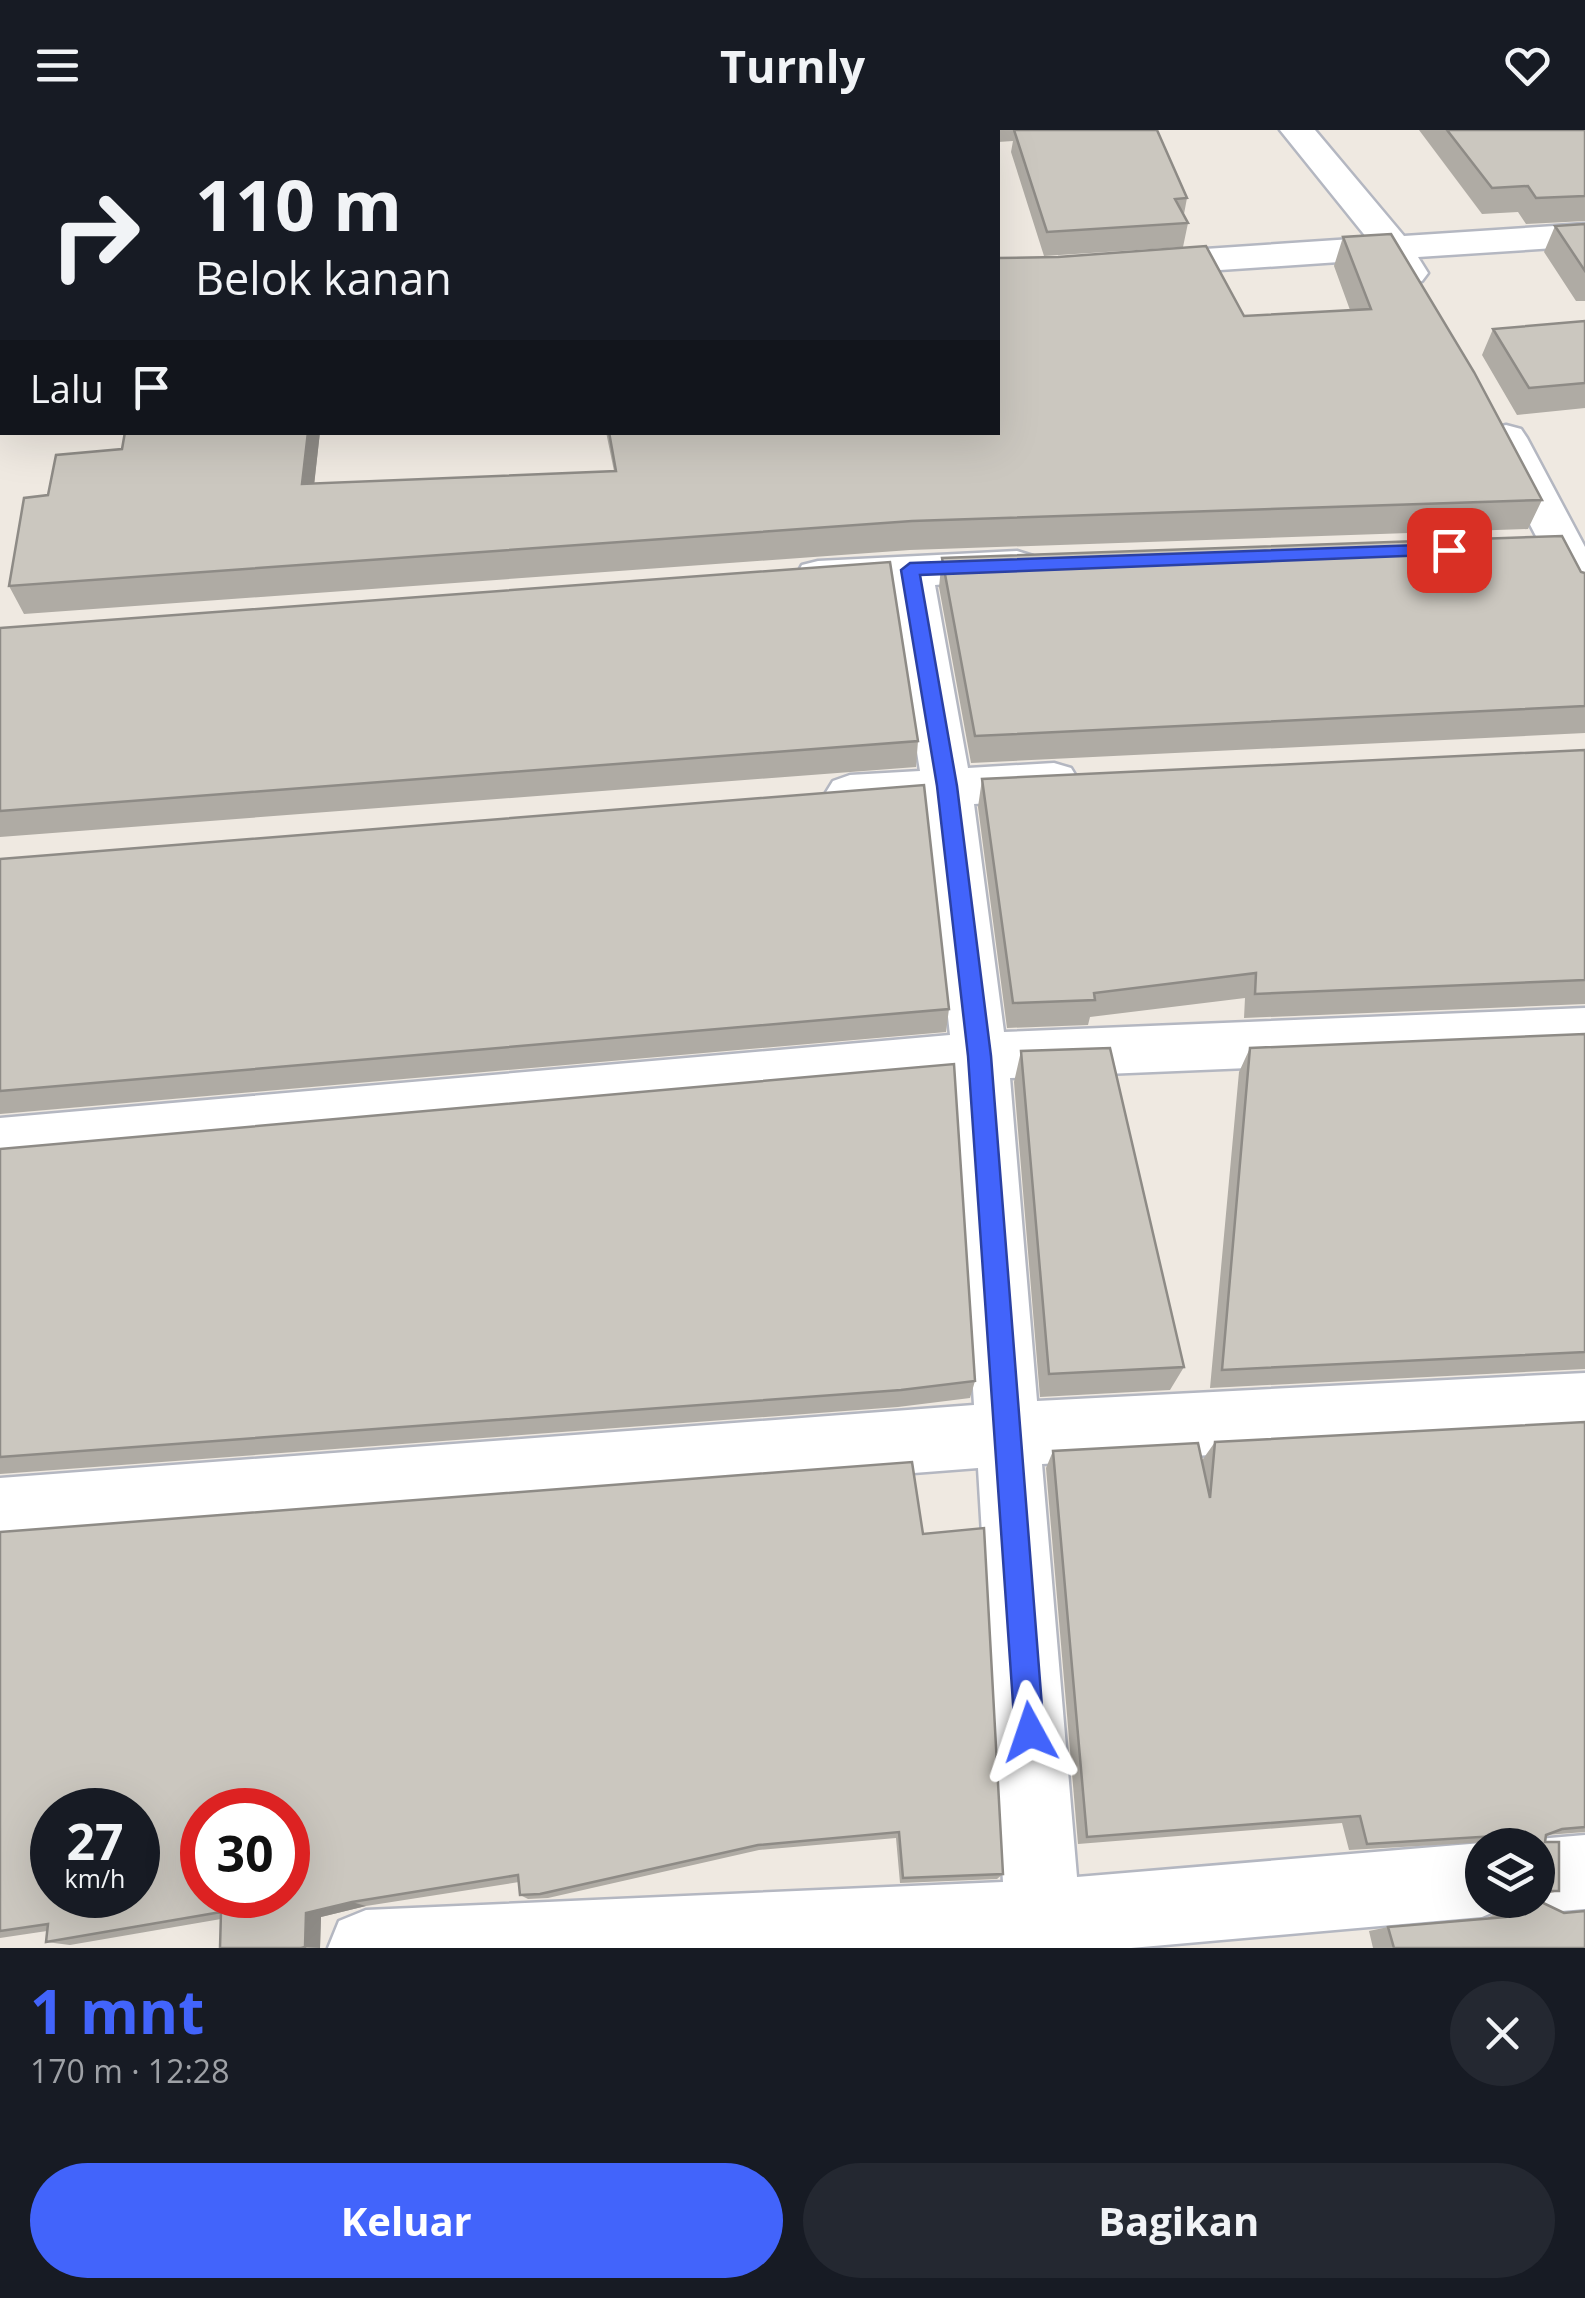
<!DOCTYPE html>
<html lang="id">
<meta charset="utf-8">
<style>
body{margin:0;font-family:"Open Sans",sans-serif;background:#242831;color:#f1f3f6;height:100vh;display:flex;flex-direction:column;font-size:38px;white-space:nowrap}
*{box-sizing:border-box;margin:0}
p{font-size:32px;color:#9ea1a6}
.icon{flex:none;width:55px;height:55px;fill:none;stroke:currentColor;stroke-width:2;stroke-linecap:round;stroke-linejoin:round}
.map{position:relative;height:1818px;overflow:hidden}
.panel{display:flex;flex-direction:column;background:#171b24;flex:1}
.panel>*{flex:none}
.top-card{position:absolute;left:0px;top:0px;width:1000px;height:305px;box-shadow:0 10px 40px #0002;background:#171b24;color:#f1f3f6;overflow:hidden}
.tools{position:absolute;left:1465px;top:1698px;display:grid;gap:20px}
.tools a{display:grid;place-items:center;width:90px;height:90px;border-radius:50%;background:#171b24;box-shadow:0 10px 40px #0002;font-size:50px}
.speed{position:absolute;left:30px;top:1658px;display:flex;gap:20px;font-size:50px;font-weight:700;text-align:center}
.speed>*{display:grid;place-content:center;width:130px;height:130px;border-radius:50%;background:#171b24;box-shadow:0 10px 40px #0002;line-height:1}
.speed small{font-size:25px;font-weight:400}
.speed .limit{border:15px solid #d22;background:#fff;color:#111}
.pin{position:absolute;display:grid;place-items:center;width:85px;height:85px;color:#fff;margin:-42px;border-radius:20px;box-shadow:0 5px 15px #0006}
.me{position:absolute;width:110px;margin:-55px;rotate:355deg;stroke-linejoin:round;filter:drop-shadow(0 0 8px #0008)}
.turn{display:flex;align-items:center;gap:35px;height:210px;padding:0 30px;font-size:45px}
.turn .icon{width:130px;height:130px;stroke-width:2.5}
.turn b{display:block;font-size:70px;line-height:85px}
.then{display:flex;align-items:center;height:95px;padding:0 30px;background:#0003;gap:20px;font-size:38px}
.round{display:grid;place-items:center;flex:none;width:105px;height:105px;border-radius:52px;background:#242831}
.headline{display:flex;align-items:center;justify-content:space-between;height:170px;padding:0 30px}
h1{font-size:60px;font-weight:700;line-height:75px;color:#4264fb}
.cta{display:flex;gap:20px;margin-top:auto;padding:20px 30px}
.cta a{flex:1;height:115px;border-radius:60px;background:#4264fb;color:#fff;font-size:40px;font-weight:700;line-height:115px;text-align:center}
.cta a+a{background:#242831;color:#f1f3f6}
header{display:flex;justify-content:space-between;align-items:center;height:130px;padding:0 30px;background:#171b24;font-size:45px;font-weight:700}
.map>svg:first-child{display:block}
</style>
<header><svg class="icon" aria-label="menu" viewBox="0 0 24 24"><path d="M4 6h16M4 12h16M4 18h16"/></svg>Turnly<svg class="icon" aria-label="heart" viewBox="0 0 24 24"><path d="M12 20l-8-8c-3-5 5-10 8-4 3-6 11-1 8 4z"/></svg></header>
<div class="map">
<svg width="1585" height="1818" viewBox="0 0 1585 1818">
<rect width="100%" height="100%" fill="#efe9e1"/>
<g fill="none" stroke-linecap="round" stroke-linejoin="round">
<defs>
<path id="street" d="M 1280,0 L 1315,0 L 1404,106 L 1585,94 L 1585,116 L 1418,127 L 1428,143 L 1422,151 L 1409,154 L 1396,151 L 1383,129 L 998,155 L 998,133 L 1367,108 Z
M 1506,295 L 1521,299 L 1527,308 L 1585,417 L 1585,473 L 1569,469 L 1563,458 L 1485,308 L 1491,299 Z
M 1017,421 L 1033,426 L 1039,436 L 1033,446 L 935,455 L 968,638 L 1054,633 L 1071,638 L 1079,651 L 1071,664 L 1054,669 L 974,674 L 1004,902 L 1585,878 L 1585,924 L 1010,948 L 1037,1271 L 1585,1243 L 1585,1305 L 1042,1334 L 1077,1747 L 1482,1713 L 1487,1715 L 1482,1715 L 1482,1770 L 1538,1770 L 1538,1715 L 1523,1715 L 1538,1709 L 1585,1705 L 1585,1779 L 1538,1783 L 1511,1770 L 1508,1776 L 1482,1787 L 1131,1818 L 328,1818 L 339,1791 L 366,1780 L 1003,1752 L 978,1338 L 0,1414 L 0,1348 L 974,1275 L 954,952 L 0,1038 L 0,988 L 950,905 L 925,678 L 850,683 L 833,677 L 825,664 L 833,651 L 850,645 L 920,641 L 891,457 L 818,461 L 802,457 L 796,446 L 802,435 L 818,431 Z"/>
</defs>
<use href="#street" stroke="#b4b7c1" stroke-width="5"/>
<use href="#street" fill="#fff" fill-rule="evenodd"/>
</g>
<path fill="#afaba4" d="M 747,0 L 1157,0 L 1187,68 L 1184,84 L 1188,93 L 1183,117 L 1044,126 L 1011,22 L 1013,11 L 998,12 L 998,2 L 747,2 Z
M 1419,0 L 1585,0 L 1585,91 L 1526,94 L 1518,82 L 1482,84 Z
M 1585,94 L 1585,171 L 1576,171 L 1544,122 L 1555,96 Z
M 1343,107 L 1542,370 L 1528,399 L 910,420 L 24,484 L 9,456 L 48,365 L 122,319 L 125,302 L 320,302 L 314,354 L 614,341 L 606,302 L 998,302 L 1244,186 L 1350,180 L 1334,136 Z
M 1585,191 L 1585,278 L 1517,285 L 1482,225 L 1493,199 Z
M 942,428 L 1581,442 L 1585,443 L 1585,603 L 971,633 L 939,457 Z
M 0,498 L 918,611 L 916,637 L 0,707 Z
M 1585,620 L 1585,874 L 1244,888 L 1245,868 L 1090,887 L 1088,895 L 1007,898 L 978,677 L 982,649 Z
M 0,729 L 949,879 L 946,902 L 0,984 Z
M 1585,904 L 1585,1239 L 1210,1258 L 1239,942 L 1250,918 Z
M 1021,921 L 1184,1237 L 1170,1260 L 1040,1267 L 1014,952 Z
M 0,1019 L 975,1251 L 970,1268 L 898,1277 L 0,1344 Z
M 1585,1292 L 1585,1702 L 1546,1705 L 1545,1712 L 1559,1761 L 1538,1766 L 1538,1715 L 1488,1715 L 1488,1712 L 1349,1720 L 1342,1693 L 1078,1714 L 1046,1338 L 1053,1321 L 1203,1335 L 1203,1329 L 1215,1312 Z
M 0,1402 L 923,1404 L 1003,1744 L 997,1749 L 900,1753 L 896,1708 L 759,1720 L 548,1768 L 528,1769 L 520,1765 L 519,1752 L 366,1776 L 321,1787 L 320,1818 L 220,1818 L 221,1789 L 70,1815 L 46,1812 L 47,1801 L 0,1808 Z
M 1537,1770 L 1564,1783 L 1585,1818 L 1373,1818 L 1369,1801 L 1388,1797 L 1487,1788 L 1513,1775 Z"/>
<path fill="#8e8b86" d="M 308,302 L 320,302 L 311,383 L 302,354 Z
M 352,1772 L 366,1776 L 321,1787 L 320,1818 L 305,1817 L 306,1783 Z"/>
<path fill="#cbc7bf" stroke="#8e8b86" stroke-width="2.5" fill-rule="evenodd" d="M 322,0 L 410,0 L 410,2 L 322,2 Z
M 751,0 L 889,0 L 890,2 L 751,2 Z
M 1014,0 L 1157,0 L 1187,68 L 1175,69 L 1188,93 L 1047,102 Z
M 1447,0 L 1585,0 L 1585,66 L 1536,68 L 1528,56 L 1492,58 Z
M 1585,94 L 1585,141 L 1555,96 Z
M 1391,104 L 1474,242 L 1542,370 L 912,391 L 9,456 L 24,368 L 48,365 L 56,325 L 122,319 L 125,302 L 308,302 L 302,354 L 616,341 L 609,302 L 998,302 L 998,128 L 1058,127 L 1206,116 L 1244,186 L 1371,179 L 1343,107 Z
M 1585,191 L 1585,253 L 1529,258 L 1493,199 Z
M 1562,406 L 1581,442 L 1585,443 L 1585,576 L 975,606 L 942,428 Z
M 890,432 L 918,611 L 0,681 L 0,498 Z
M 1585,620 L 1585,850 L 1255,864 L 1256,843 L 1094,863 L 1095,870 L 1013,873 L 982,649 Z
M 924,655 L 949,879 L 0,961 L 0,729 Z
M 1585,904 L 1585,1222 L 1222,1240 L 1250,918 Z
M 1110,918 L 1184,1237 L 1049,1244 L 1021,921 Z
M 954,934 L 975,1251 L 901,1260 L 0,1327 L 0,1019 Z
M 1585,1292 L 1585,1697 L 1562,1699 L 1546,1705 L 1545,1712 L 1559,1712 L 1559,1761 L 1538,1761 L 1538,1715 L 1511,1715 L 1511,1705 L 1367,1714 L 1360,1686 L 1087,1707 L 1053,1321 L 1198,1313 L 1210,1368 L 1215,1312 Z
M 912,1332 L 923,1404 L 984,1398 L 1003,1744 L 903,1748 L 899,1702 L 758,1715 L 540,1764 L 520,1765 L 518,1745 L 352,1772 L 306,1783 L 305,1817 L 301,1818 L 220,1818 L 221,1782 L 46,1812 L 48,1794 L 0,1801 L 0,1402 ZM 52,1680 L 138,1680 L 138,1765 L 52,1765 ZM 202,1680 L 288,1680 L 288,1765 L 202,1765 Z
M 1537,1770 L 1564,1783 L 1585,1781 L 1585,1818 L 1394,1818 L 1388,1797 L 1506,1787 Z"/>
<path fill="#4264fb" stroke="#2b41a3" stroke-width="2.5" d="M 1449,414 L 1458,420 L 1455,424 L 920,445 L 957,656 L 991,926 L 1044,1602 L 1040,1612 L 1030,1616 L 1019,1612 L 1015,1602 L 968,926 L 937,656 L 901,440 L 910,433 Z"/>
</svg>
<div class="tools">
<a><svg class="icon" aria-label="layers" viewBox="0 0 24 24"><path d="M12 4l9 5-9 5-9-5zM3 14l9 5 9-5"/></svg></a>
</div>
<div class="speed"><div>27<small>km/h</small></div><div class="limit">30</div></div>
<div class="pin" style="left:1449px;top:420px;background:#d93025"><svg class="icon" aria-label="arrive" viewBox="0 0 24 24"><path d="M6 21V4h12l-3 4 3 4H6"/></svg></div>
<svg class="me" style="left:1030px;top:1602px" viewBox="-20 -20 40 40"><path d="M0-17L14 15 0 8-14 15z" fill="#4264fb" stroke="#fff" stroke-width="4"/></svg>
<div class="top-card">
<div class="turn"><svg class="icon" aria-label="right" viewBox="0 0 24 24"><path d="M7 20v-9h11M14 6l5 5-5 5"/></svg><div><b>110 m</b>Belok kanan</div></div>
<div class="then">Lalu<svg class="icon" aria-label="arrive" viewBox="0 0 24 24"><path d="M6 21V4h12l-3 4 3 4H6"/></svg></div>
</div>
</div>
<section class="panel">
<div class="headline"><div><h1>1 mnt</h1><p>170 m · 12:28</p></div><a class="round"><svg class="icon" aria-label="close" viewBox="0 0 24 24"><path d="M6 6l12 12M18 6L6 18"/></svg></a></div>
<div class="cta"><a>Keluar</a><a>Bagikan</a></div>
</section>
